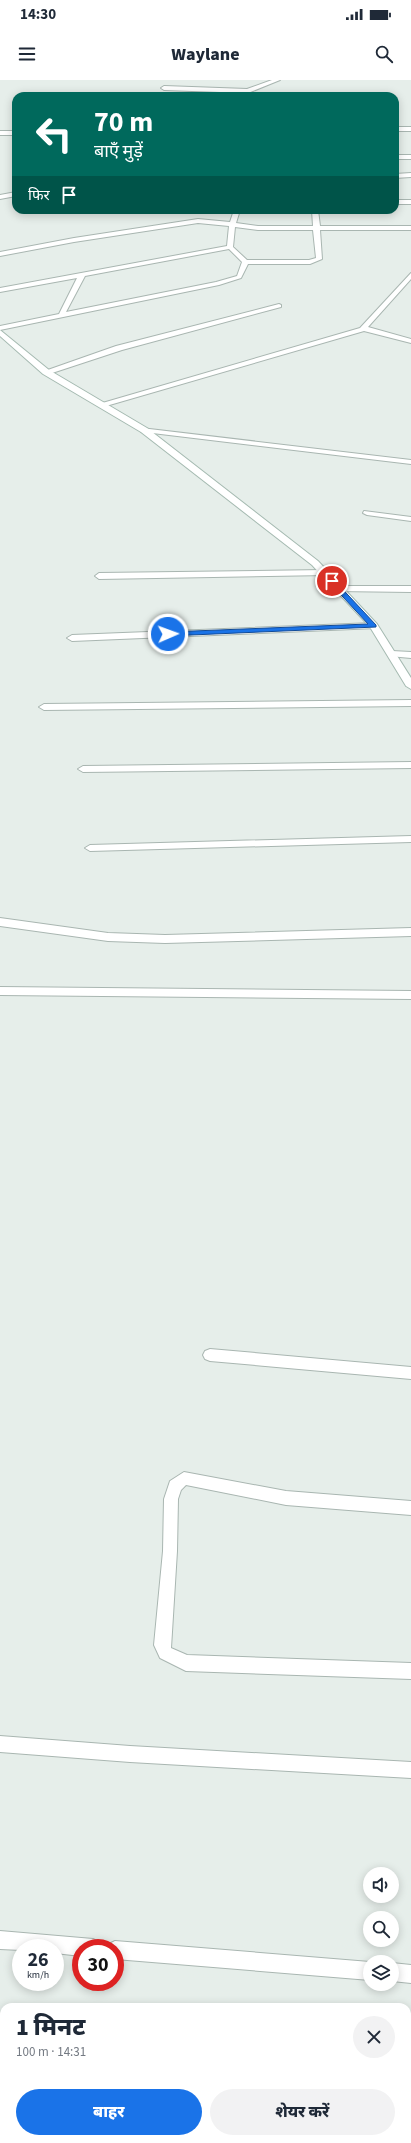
<!DOCTYPE html>
<html lang="hi">
<meta charset="utf-8">
<style>
body{margin:0;font-family:"Source Sans 3","Noto Sans Devanagari",sans-serif;background:#f2f2f3;color:#1f2937;height:100vh;display:flex;flex-direction:column;font-size:15px;white-space:nowrap}
*{box-sizing:border-box;margin:0}
p{font-size:13px;color:#747a83}
.icon{flex:none;width:22px;height:22px;fill:none;stroke:currentColor;stroke-width:2;stroke-linecap:round;stroke-linejoin:round}
.map{position:relative;flex:1;overflow:hidden}
.drawer{position:absolute;left:0px;top:1923px;width:411px;height:140px;display:flex;flex-direction:column;background:#fff;border-radius:12px 12px 0 0;box-shadow:0 2px 10px #0003}
.drawer>*{flex:none}
.banner{position:absolute;left:12px;top:12px;width:387px;height:122px;border-radius:12px;box-shadow:0 2px 10px #0003;background:#00695c;color:#fff;overflow:hidden}
.fabs{position:absolute;left:363px;top:1787px;display:grid;gap:8px}
.fabs a{display:grid;place-items:center;width:36px;height:36px;border-radius:50%;background:#fff;box-shadow:0 2px 10px #0003;font-size:20px}
.speed{position:absolute;left:12px;top:1859px;display:flex;gap:8px;font-size:20px;font-weight:700;text-align:center}
.speed>*{display:grid;place-content:center;width:52px;height:52px;border-radius:50%;background:#fff;box-shadow:0 2px 10px #0003;line-height:1}
.speed small{font-size:10px;font-weight:400}
.speed .limit{border:6px solid #d22;background:#fff;color:#111}
.pin{position:absolute;display:grid;place-items:center;width:34px;height:34px;color:#fff;margin:-17px;border:2px solid #fff;border-radius:50%;box-shadow:0 1px 4px #0007}
.me{position:absolute;width:44px;margin:-22px;rotate:88deg;stroke-linejoin:round;filter:drop-shadow(0 0 3px #0008)}
.turn{display:flex;align-items:center;gap:14px;height:84px;padding:0 16px;font-size:18px}
.turn .icon{width:52px;height:52px;stroke-width:2.5}
.turn b{display:block;font-size:28px;line-height:34px}
.then{display:flex;align-items:center;height:38px;padding:0 16px;background:#0003;gap:8px;font-size:15px}
.round{display:grid;place-items:center;flex:none;width:42px;height:42px;border-radius:21px;background:#f2f2f3}
.overview{display:flex;align-items:center;justify-content:space-between;height:68px;padding:0 16px}
h1{font-size:24px;font-weight:800;line-height:30px}
.action{display:flex;gap:8px;margin-top:auto;padding:8px 16px}
.action a{flex:1;height:46px;border-radius:24px;background:#1a73e8;color:#fff;font-size:16px;font-weight:800;line-height:46px;text-align:center}
.action a+a{background:#f2f2f3;color:#1f2937}
.status{display:flex;justify-content:space-between;align-items:center;height:28px;padding:0 20px;background:#fff;direction:ltr}
.status svg{height:11px;fill:currentColor}
header{display:flex;justify-content:space-between;align-items:center;height:52px;padding:0 16px;background:#fff;font-size:18px;font-weight:800}
.map>svg:first-child{display:block}
</style>
<div class="status"><b>14:30</b><svg viewBox="0 0 49 12"><path d="M0 12V9h3v3zM5 12V6h3v6zM10 12V3h3v9zM15 12V0h3v12zM26 1h20v11H26zM47 4h2v5h-2z"/></svg></div>
<header><svg class="icon" aria-label="menu" viewBox="0 0 24 24"><path d="M4 6h16M4 12h16M4 18h16"/></svg>Waylane<svg class="icon" aria-label="search" viewBox="0 0 24 24"><circle cx="10" cy="10" r="6"/><path d="M15 15l6 6"/></svg></header>
<div class="map">
<svg width="411" height="2063" viewBox="0 0 411 2063">
<rect width="100%" height="100%" fill="#e6eeea"/>
<g fill="none" stroke-linecap="round" stroke-linejoin="round">
<defs>
<path id="street" d="M 272,0 L 280,0 L 248,13 L 164,10 L 161,8 L 164,6 L 247,9 Z
M 395,47 L 411,47 L 411,51 L 395,51 Z
M 0,51 L 16,51 L 16,55 L 0,55 Z
M 395,75 L 411,75 L 411,79 L 395,79 Z
M 411,93 L 411,97 L 395,98 L 395,94 Z
M 16,112 L 16,116 L 0,119 L 0,115 Z
M 395,120 L 411,120 L 411,124 L 395,124 Z
M 234,130 L 240,130 L 236,143 L 258,146 L 313,146 L 312,130 L 318,130 L 320,146 L 411,146 L 411,150 L 320,150 L 322,179 L 310,184 L 248,184 L 241,198 L 219,205 L 0,250 L 0,246 L 59,234 L 77,198 L 0,212 L 0,208 L 227,166 L 229,146 L 198,143 L 74,162 L 0,176 L 0,172 L 74,158 L 198,139 L 230,142 ZM 235,147 L 258,150 L 313,150 L 316,178 L 309,180 L 247,180 L 233,167 ZM 229,169 L 242,182 L 237,196 L 216,202 L 66,232 L 85,196 Z
M 411,193 L 411,199 L 368,247 L 411,259 L 411,263 L 364,251 L 106,326 L 99,324 L 360,248 Z
M 279,224 L 281,225 L 281,227 L 122,270 L 49,294 L 42,292 L 116,266 Z
M 141,348 L 411,380 L 411,384 L 144,352 L 141,352 Z
M 364,431 L 411,437 L 411,441 L 367,435 L 363,433 Z
M 325,490 L 328,491 L 328,495 L 99,499 L 95,496 L 99,493 Z
M 339,506 L 411,506 L 411,512 L 336,511 L 335,509 Z
M 374,543 L 378,546 L 377,548 L 72,561 L 67,558 L 72,555 Z
M 392,571 L 411,572 L 411,578 L 389,576 L 389,572 Z
M 411,620 L 411,626 L 44,630 L 39,627 L 44,624 Z
M 411,682 L 411,688 L 83,692 L 78,689 L 83,686 Z
M 411,756 L 411,762 L 90,771 L 85,768 L 90,765 Z
M 0,838 L 108,853 L 165,855 L 411,848 L 411,856 L 165,863 L 108,861 L 0,846 Z
M 0,907 L 411,911 L 411,919 L 0,915 Z
M 210,1269 L 411,1287 L 411,1299 L 210,1281 L 205,1279 L 203,1275 L 205,1271 Z
M 184,1392 L 286,1411 L 411,1421 L 411,1435 L 286,1425 L 186,1405 L 181,1410 L 178,1419 L 177,1471 L 171,1568 L 187,1575 L 411,1583 L 411,1599 L 186,1591 L 160,1578 L 154,1565 L 163,1471 L 164,1419 L 170,1401 Z
M 0,1656 L 130,1666 L 411,1682 L 411,1698 L 130,1682 L 0,1672 Z
M 0,1851 L 93,1859 L 99,1862 L 102,1868 L 81,1868 L 81,1876 L 55,1873 L 55,1868 L 21,1868 L 21,1870 L 0,1869 Z
M 115,1861 L 370,1882 L 370,1900 L 115,1879 L 115,1868 L 107,1868 L 109,1864 Z
M 392,1883 L 411,1885 L 411,1903 L 392,1901 Z"/>
<path id="secondary" d="M 0,250 L 49,290 L 147,348 L 318,481 L 377,544 L 411,598 L 411,609 L 406,606 L 370,547 L 312,485 L 141,352 L 43,294 L 0,256 Z"/>
</defs>
<use href="#street" stroke="#a9b6b1" stroke-width="2"/>
<use href="#secondary" stroke="#a5bab1" stroke-width="2"/>
<use href="#street" fill="#fff" fill-rule="evenodd"/>
<use href="#secondary" fill="#fff" fill-rule="evenodd"/>
</g>
<path fill="#1a73e8" stroke="#114b97" d="M 330,500 L 334,500 L 376,545 L 376,547 L 168,556 L 164,554 L 168,552 L 368,544 L 330,503 Z"/>
</svg>
<div class="fabs">
<a><svg class="icon" aria-label="sound" viewBox="0 0 24 24"><path d="M4 9h4l5-4v14l-5-4H4zM17 9q2 3 0 6"/></svg></a>
<a><svg class="icon" aria-label="search" viewBox="0 0 24 24"><circle cx="10" cy="10" r="6"/><path d="M15 15l6 6"/></svg></a>
<a><svg class="icon" aria-label="layers" viewBox="0 0 24 24"><path d="M12 4l9 5-9 5-9-5zM3 14l9 5 9-5"/></svg></a>
</div>
<div class="speed"><div>26<small>km/h</small></div><div class="limit">30</div></div>
<div class="pin" style="left:332px;top:501px;background:#d93025"><svg class="icon" aria-label="arrive" viewBox="0 0 24 24"><path d="M6 21V4h12l-3 4 3 4H6"/></svg></div>
<svg class="me" style="left:168px;top:554px" viewBox="-20 -20 40 40"><circle r="17" fill="#1a73e8" stroke="#fff" stroke-width="3"/><path d="M0-11L8 9 0 5-8 9z" fill="#fff"/></svg>
<div class="banner">
<div class="turn"><svg class="icon" aria-label="left" viewBox="0 0 24 24"><path d="M17 20v-9H6M10 6l-5 5 5 5"/></svg><div><b>70 m</b>बाएँ मुड़ें</div></div>
<div class="then">फिर<svg class="icon" aria-label="arrive" viewBox="0 0 24 24"><path d="M6 21V4h12l-3 4 3 4H6"/></svg></div>
</div>
<section class="drawer">
<div class="overview"><div><h1>1 मिनट</h1><p>100 m · 14:31</p></div><a class="round"><svg class="icon" aria-label="close" viewBox="0 0 24 24"><path d="M6 6l12 12M18 6L6 18"/></svg></a></div>
<div class="action"><a>बाहर</a><a>शेयर करें</a></div>
</section>
</div>
